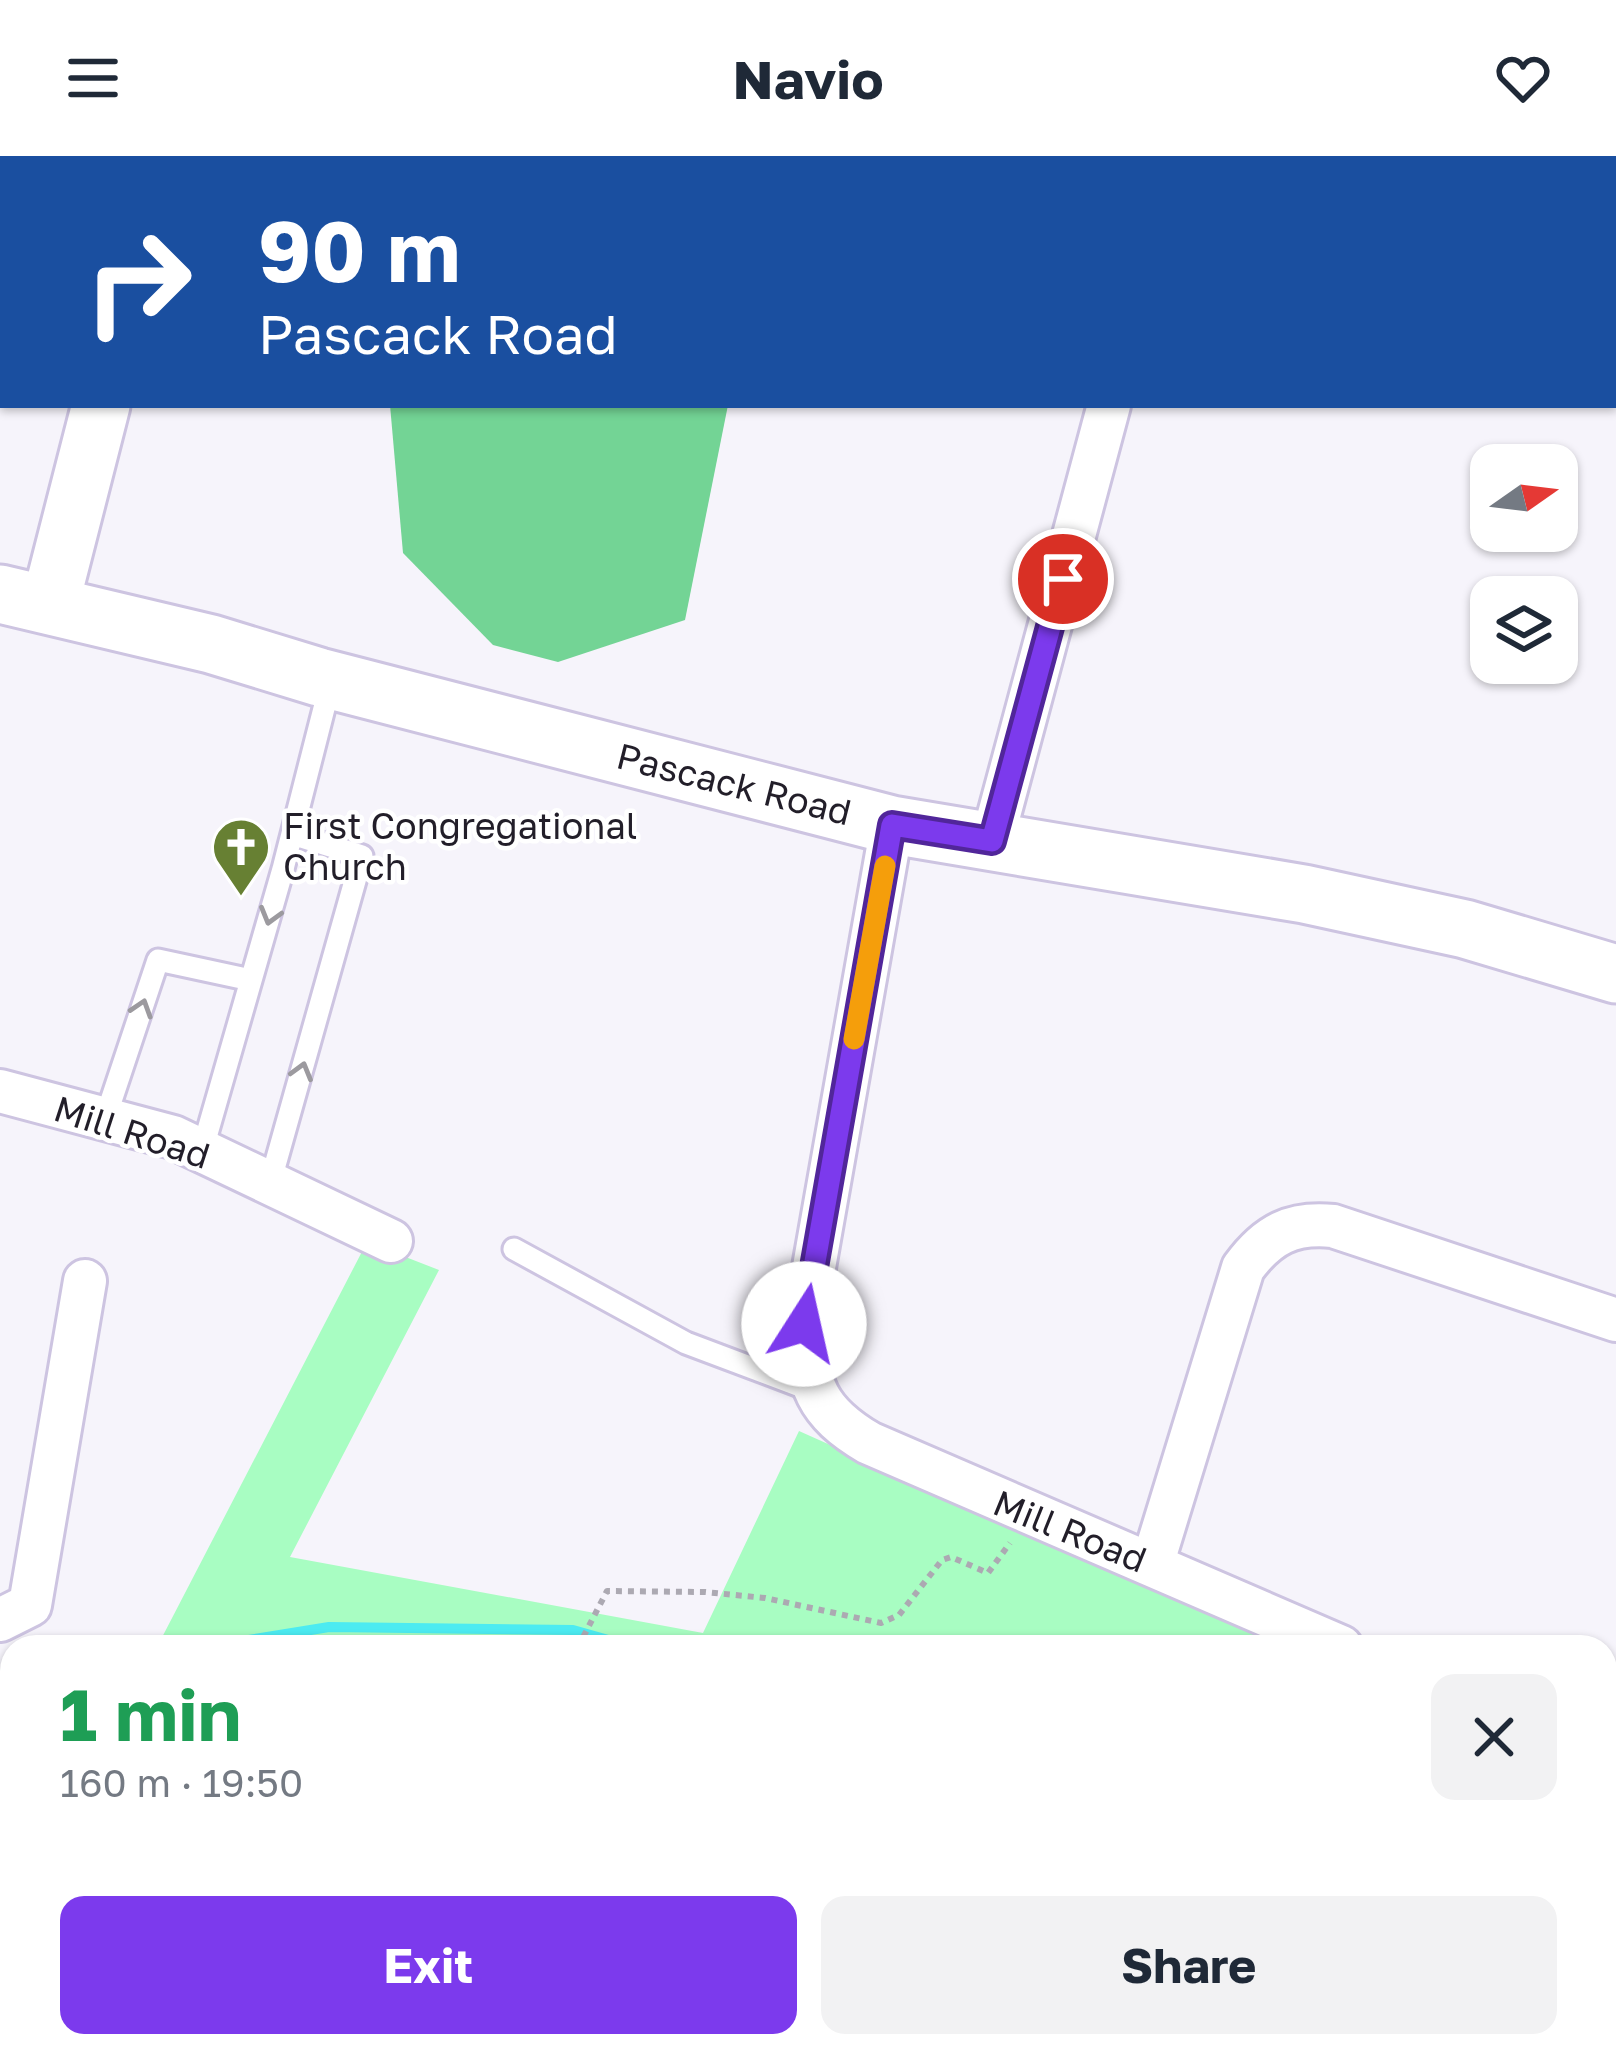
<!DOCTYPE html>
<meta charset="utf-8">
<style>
body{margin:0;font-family:"Golos Text",sans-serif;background:#f2f2f3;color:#1f2937;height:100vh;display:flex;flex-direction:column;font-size:45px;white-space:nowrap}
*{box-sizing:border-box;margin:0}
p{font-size:39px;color:#747a83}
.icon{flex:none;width:66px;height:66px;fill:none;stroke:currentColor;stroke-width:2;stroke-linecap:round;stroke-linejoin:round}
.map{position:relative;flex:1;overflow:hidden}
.side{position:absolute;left:0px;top:1479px;width:1617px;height:423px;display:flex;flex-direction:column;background:#fff;border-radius:36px 36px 0 0;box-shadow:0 3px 9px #0004}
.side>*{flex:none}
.top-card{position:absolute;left:0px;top:0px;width:1617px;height:252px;box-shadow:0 3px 9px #0004;background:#1a4fa0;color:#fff;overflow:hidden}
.needle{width:78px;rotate:76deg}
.controls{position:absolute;left:1470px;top:288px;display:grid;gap:24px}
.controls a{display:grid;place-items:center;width:108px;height:108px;border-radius:24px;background:#fff;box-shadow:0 3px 9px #0004;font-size:60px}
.pin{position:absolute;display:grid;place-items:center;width:102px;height:102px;color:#fff;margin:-51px;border:6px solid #fff;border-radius:50%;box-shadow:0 3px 12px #0007}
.me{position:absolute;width:132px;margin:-66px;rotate:10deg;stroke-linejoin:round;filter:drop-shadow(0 0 9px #0008)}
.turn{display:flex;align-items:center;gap:42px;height:252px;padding:0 60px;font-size:54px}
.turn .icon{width:156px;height:156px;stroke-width:2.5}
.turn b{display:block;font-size:84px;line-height:102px}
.round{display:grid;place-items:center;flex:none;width:126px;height:126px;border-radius:24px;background:#f2f2f3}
.overview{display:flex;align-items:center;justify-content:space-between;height:204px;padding:0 60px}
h1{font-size:72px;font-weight:700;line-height:90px;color:#1e9e55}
.button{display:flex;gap:24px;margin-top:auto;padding:24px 60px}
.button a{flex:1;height:138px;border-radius:24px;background:#7c3aed;color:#fff;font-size:48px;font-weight:700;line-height:138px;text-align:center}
.button a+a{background:#f2f2f3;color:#1f2937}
header{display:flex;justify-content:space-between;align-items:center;height:156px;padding:0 60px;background:#fff;font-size:54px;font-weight:700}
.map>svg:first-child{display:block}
</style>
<header><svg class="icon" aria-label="menu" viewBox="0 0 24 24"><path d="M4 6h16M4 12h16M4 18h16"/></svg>Navio<svg class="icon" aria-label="heart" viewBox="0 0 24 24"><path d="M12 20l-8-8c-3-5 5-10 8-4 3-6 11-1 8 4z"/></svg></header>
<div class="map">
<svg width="1616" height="1901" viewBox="0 0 1616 1901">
<rect width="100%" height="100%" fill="#f6f4fb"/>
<path fill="#a8fdc2" d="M 367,1086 L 439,1114 L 290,1401 L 703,1477 L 799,1275 L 1282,1491 L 157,1491 Z
M 12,1554 L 12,1890 L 1068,1890 L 1076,1901 L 0,1901 L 0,1559 Z
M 1605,1635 L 1616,1640 L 1616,1785 L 1605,1778 Z"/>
<path fill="#73d495" d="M 390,249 L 728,249 L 685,464 L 558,506 L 493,489 L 403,397 Z"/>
<path fill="#4cebf1" d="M 1605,1778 L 1616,1785 L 1616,1901 L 1076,1901 L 1068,1890 L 1605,1890 Z"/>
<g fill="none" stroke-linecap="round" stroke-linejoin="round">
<path stroke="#4cebf1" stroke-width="10" d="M 205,1491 L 329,1471 L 573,1474 L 633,1491
M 0,1619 L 12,1614
M 380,1890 L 392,1901"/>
<defs>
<path id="lane" d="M 105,963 L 158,804 L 251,824
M 202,995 L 283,713 L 331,525
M 270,1027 L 362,700 L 292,678
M 514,1093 L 686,1187 L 816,1236
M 0,1847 L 12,1847"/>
<path id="street" d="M 1462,0 L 1475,3
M 1176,3 L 1176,0
M 1614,35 L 1616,35
M 892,669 L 804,1168 C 807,1229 816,1256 869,1287 L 1341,1491
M 992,685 L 1109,249
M 0,935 L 173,981 L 391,1085
M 1152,1409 L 1243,1112 C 1268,1078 1292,1066 1333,1070 L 1616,1164
M 0,1464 L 30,1449 L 85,1125
M 1605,1608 L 1616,1614"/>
<path id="secondary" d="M 164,3 L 165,0
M 0,438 L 211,488 L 319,521 L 892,669 L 1304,738 L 1465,773 L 1616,818
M 50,448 L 101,249"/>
</defs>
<use href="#lane" stroke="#cdc4e1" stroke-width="27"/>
<use href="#street" stroke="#cdc4e1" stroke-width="48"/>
<use href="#secondary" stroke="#cdc4e1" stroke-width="63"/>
<path stroke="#aca9b2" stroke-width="6" stroke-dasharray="6 6" stroke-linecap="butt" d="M 578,1491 L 607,1435 L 705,1436 L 765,1442 L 881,1467 L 899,1459 L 942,1404 L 951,1401 L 988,1417 L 1010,1387
M 0,1708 L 12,1706
M 1067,1890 L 1074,1901"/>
<use href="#lane" stroke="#fff" stroke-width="21"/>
<use href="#street" stroke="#fff" stroke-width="42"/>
<use href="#secondary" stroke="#fff" stroke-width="57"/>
</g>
<defs><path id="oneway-chevron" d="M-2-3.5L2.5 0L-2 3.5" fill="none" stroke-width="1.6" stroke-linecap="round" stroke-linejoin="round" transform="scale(3)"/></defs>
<g stroke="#9c9a9f">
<use href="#oneway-chevron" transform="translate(270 760) rotate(106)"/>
<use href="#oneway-chevron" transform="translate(142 852) rotate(-72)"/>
<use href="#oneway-chevron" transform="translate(302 915) rotate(-74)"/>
</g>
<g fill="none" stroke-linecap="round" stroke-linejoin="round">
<defs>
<path id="route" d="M 804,1168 L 892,669 L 992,685 L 1063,423"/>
</defs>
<use href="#route" stroke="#51269a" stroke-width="30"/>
<use href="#route" stroke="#7c3aed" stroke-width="21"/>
<path stroke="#f59e0b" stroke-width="21" d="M 854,883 L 885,710"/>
</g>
<defs>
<symbol id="church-pin" viewBox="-11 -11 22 30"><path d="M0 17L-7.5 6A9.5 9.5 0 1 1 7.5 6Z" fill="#678033" stroke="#fff"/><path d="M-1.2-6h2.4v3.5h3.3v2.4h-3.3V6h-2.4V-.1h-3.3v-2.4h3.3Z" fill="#fff"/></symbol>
</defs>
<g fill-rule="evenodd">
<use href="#church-pin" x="208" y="658" width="66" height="90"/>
</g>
<g text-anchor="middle" stroke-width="9" stroke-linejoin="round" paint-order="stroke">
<g font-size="36" fill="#221e29" stroke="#fff">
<text transform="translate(734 628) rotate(14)" y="13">Pascack Road</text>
<text transform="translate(132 976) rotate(18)" y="13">Mill Road</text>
<text transform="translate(1070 1375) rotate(22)" y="13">Mill Road</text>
</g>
<g font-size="36" fill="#221e29" stroke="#fff" text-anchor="start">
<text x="283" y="683">First Congregational<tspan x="283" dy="41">Church</tspan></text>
</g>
</g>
</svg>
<div class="controls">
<a><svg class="needle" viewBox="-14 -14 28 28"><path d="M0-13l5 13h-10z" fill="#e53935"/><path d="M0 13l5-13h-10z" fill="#747a83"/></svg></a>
<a><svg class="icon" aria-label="layers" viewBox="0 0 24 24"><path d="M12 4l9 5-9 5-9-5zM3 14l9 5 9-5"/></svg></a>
</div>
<div class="pin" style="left:1063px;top:423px;background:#d93025"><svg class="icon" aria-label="arrive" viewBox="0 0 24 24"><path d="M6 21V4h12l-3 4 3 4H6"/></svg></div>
<svg class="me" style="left:804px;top:1168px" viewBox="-20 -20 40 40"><circle r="19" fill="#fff"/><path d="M0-13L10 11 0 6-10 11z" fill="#7c3aed"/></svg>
<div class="top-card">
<div class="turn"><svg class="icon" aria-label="right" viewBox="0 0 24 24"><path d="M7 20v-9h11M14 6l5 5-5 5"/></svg><div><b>90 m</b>Pascack Road</div></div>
</div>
<section class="side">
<div class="overview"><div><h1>1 min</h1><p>160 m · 19:50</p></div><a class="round"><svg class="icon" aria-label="close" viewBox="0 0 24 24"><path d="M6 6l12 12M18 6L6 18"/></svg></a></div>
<div class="button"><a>Exit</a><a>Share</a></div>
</section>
</div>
